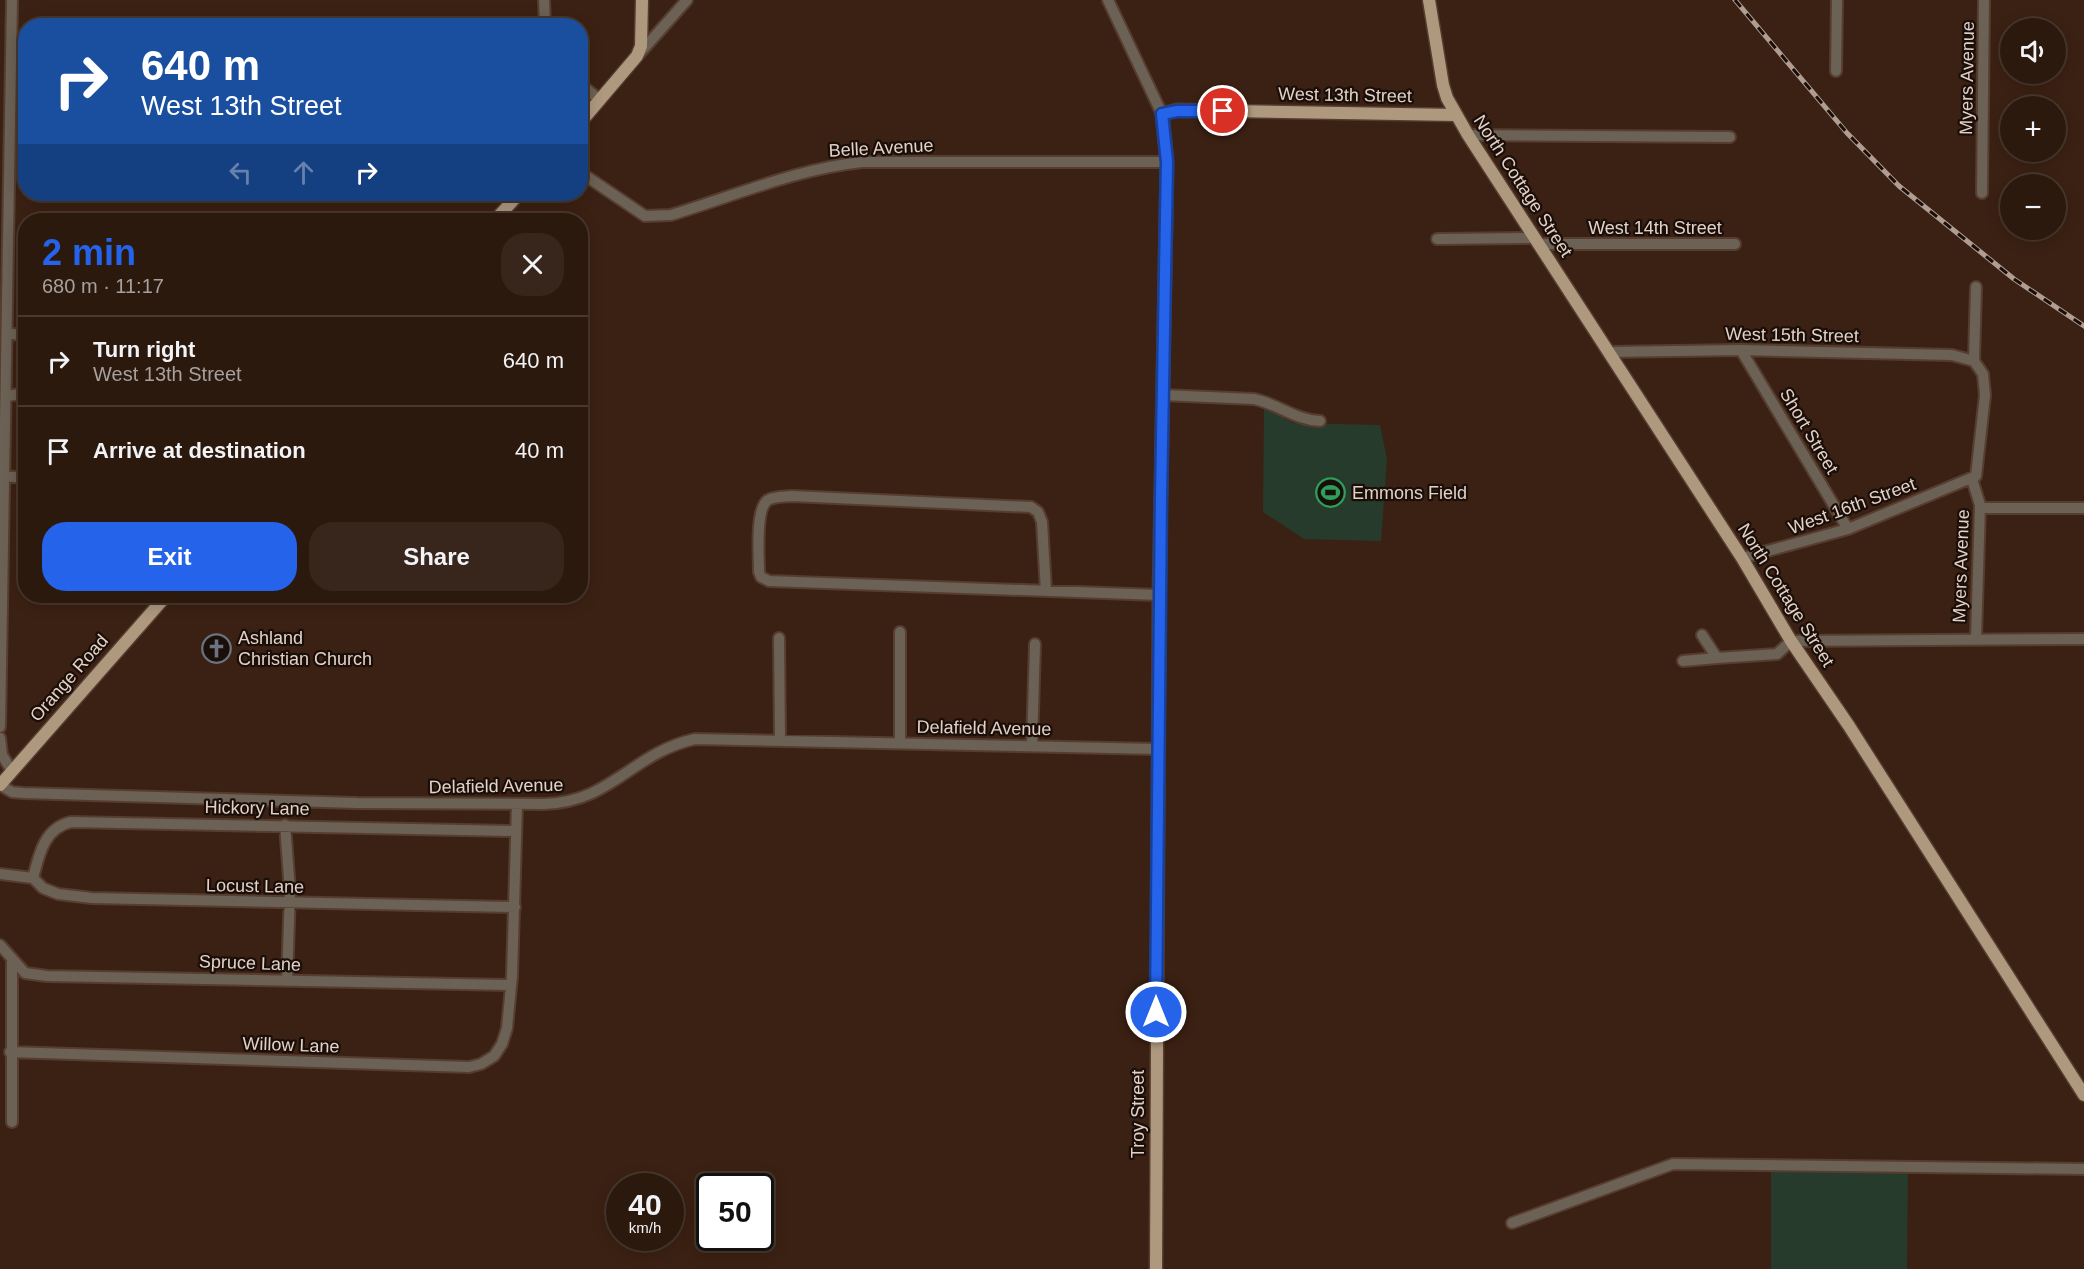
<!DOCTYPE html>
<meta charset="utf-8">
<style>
body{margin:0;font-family:Arial,sans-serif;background:#38261c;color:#f1f3f6;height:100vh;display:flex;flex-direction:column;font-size:22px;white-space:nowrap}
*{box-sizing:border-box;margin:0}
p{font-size:20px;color:#a6a09e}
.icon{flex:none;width:33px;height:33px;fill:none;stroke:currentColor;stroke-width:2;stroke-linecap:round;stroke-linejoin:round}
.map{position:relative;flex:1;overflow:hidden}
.side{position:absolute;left:18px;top:213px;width:570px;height:390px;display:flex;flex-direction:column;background:#2c190e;border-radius:24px;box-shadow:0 3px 15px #0003,0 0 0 2px #48382e}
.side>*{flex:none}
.top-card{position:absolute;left:18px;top:18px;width:570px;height:183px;border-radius:24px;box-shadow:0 3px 15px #0003,0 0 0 2px #48382e;background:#1a4fa0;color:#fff;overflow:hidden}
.buttons{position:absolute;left:2000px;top:18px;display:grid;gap:12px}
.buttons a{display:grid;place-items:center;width:66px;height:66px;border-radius:50%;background:#2c190e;box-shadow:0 3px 15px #0003,0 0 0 2px #48382e;font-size:30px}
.speed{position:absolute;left:606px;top:1173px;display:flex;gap:12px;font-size:30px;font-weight:700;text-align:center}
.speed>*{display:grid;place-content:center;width:78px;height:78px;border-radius:50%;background:#2c190e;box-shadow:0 3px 15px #0003,0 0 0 2px #48382e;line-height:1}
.speed small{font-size:15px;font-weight:400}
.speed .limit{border:3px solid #111;border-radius:9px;background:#fff;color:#111}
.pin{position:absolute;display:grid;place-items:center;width:51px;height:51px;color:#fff;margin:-26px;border:3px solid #fff;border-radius:50%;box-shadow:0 2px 6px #0007}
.me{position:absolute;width:66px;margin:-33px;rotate:0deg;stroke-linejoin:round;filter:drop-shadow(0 0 4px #0008)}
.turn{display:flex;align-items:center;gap:21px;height:126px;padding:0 24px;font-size:27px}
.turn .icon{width:78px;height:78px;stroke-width:2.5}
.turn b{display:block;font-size:42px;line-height:51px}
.lanes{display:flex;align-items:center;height:57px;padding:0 24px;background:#0003;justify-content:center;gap:30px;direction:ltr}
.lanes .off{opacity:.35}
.round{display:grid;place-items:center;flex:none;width:63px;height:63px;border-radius:24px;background:#38261c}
.overview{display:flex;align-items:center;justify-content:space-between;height:102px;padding:0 24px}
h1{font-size:36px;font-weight:800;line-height:45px;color:#2563eb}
.primary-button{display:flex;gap:12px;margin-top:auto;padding:12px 24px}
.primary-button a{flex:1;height:69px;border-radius:24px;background:#2563eb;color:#fff;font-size:24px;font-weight:800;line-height:69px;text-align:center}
.primary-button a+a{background:#38261c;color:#f1f3f6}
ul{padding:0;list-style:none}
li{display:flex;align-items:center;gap:18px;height:90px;padding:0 24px;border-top:2px solid #48382e}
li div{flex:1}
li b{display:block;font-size:22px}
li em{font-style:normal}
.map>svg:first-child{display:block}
</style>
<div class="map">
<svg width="2084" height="1269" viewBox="0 0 2084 1269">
<rect width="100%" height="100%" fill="#3b2113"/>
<path fill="#263b2b" d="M 1264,407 L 1293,423 L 1380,425 L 1387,459 L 1381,541 L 1304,539 L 1263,512 Z
M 1771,1169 L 1908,1170 L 1907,1269 L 1771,1269 Z"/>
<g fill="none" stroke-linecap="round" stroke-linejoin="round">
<defs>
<path id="minor" d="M 544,0 L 545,26
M 1108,0 L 1162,114
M 639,54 L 687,0
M 1836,71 L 1837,0
M 580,84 L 600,100
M 1468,135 L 1730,137
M 580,172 L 645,216 L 671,215 C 734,196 796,169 862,162 L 1167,162
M 1982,193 L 1984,0
M 1437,239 L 1535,238
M 1539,244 L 1735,244
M 7,333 L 26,336
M 1741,350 L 1848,529
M 1608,352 L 1741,350 L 1952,355 L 1974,361
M 1163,395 L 1254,399 C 1278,404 1295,420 1320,421
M 7,396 L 26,393
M 3,476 L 26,478
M 1972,479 L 1980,505 L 1976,638
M 1980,508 L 2084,508
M 1742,558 L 1848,529 L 1976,476 L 1985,395 L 1983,374 L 1974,361 L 1976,287
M 1046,591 L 1042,522 L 1038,512 L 1031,507 L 792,496 C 785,497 775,496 768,500 C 755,508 759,557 759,572 L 761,577 L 769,581 L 1159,595
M 900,632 L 900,743
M 1702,635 L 1717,658 L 1777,654 L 1791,641 L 2084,639
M 779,638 L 780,740
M 1683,661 L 1717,658
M 0,727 L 12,0
M 0,738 L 2,755 L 12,771
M 1032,745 L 1035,644
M 0,785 L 12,792 L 23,793 L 357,803 L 544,804 C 612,802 632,753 695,739 L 1158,749
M 285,825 L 290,891 L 287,981
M 0,874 L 33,878 L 43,888 L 58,894 L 92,898 L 515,907
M 33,878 C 39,855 44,828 71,822 L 515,831
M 0,945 L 25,973 L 47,976 L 511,985
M 10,1052 L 469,1067 L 481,1064 L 494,1056 L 502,1044 L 507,1028 L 512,976 L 517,804
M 12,1122 L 12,959
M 1512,1223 L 1673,1164 L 2084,1169"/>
<path id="major" d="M 1429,0 L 1443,85 L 1447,98 L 1468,135 L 1742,558 L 1791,641 L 1849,726 L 2084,1095
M 580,123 L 637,56 L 641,46 L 642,0
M 495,220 L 519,194
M 0,785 L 166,596
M 1156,1269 L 1159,595 L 1167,162 L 1162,114 L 1177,110 L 1456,115"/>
</defs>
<use href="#minor" stroke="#563d30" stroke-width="14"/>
<use href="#major" stroke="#563d30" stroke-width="15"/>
<use href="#minor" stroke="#6b6154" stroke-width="10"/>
<use href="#major" stroke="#ae997f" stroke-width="12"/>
<defs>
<path id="rail" d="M 1735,0 L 1847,133 L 1899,186 L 2014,279 L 2084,326"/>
</defs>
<use href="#rail" stroke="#b19c92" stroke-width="5"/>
<use href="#rail" stroke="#1a0e08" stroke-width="3" stroke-dasharray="9" stroke-linecap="butt"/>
</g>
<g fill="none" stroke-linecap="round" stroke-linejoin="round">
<defs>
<path id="route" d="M 1156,1012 L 1161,497 L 1167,162 L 1162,114 L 1177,111 L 1223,111"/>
</defs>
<use href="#route" stroke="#184099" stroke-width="15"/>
<use href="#route" stroke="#2563eb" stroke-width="10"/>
</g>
<defs>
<symbol id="stadium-ring" viewBox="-11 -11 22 22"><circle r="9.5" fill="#1a0e08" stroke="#2e9e5b" stroke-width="1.5"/><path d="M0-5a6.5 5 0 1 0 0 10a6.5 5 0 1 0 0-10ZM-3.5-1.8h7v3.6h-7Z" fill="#2e9e5b"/></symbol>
<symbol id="church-ring" viewBox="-11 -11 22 22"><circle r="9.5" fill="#1a0e08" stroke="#6b7280" stroke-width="1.5"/><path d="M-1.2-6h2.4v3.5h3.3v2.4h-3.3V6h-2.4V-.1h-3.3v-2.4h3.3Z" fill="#6b7280"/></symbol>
</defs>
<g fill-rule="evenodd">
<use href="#stadium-ring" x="1314" y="476" width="33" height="33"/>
<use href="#church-ring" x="200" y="632" width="33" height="33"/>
</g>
<g text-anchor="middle" stroke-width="4.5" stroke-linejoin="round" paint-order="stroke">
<g font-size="18" fill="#e3d1c8" stroke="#1a0e08">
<text transform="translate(1967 78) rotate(-89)" y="6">Myers Avenue</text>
<text transform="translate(1345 95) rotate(1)" y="6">West 13th Street</text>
<text transform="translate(881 148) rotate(-3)" y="6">Belle Avenue</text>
<text transform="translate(1523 186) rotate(57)" y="6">North Cottage Street</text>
<text x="1655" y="234">West 14th Street</text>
<text transform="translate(1792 335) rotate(1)" y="6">West 15th Street</text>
<text transform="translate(1809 431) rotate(59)" y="6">Short Street</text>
<text transform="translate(1852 506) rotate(-20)" y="6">West 16th Street</text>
<text transform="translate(1961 566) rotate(-88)" y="6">Myers Avenue</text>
<text transform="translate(1786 595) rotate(58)" y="6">North Cottage Street</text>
<text transform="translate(69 678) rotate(-49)" y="6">Orange Road</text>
<text transform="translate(984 728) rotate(1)" y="6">Delafield Avenue</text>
<text transform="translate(496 786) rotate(-1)" y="6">Delafield Avenue</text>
<text transform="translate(257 808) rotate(1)" y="6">Hickory Lane</text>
<text transform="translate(255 886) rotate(1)" y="6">Locust Lane</text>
<text transform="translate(250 963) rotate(2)" y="6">Spruce Lane</text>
<text transform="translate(291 1045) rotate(2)" y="6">Willow Lane</text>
<text transform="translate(1138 1114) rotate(-90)" y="6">Troy Street</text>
</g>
<g font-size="18" fill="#e3d1c8" stroke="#1a0e08" text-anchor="start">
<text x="1352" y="499">Emmons Field</text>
<text x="238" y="644">Ashland<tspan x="238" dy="21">Christian Church</tspan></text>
</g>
</g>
</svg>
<div class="buttons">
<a><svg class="icon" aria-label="sound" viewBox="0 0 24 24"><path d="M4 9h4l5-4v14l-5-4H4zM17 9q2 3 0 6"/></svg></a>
<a>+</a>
<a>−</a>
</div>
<div class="speed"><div>40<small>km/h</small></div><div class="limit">50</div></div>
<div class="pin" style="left:1223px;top:111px;background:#d93025"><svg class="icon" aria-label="arrive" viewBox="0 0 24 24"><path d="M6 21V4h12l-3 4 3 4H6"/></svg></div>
<svg class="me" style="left:1156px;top:1012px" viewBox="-20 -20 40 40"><circle r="17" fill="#2563eb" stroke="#fff" stroke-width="3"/><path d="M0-11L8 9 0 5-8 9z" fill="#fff"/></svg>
<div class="top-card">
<div class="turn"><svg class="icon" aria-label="right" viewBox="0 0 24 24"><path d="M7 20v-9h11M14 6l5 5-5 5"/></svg><div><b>640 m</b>West 13th Street</div></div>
<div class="lanes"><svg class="icon off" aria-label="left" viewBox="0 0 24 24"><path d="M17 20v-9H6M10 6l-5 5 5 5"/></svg><svg class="icon off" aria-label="ahead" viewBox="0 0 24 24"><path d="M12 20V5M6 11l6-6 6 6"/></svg><svg class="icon" aria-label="right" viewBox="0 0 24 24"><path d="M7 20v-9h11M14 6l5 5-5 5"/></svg></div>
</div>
<section class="side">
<div class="overview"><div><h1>2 min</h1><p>680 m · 11:17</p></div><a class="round"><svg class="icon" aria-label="close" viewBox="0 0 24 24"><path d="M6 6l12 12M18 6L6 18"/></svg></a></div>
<ul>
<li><svg class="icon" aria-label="right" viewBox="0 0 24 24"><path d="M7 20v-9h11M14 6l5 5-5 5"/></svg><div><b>Turn right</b><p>West 13th Street</p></div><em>640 m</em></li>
<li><svg class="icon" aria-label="arrive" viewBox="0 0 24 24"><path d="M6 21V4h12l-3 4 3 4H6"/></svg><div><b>Arrive at destination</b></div><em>40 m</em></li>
</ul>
<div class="primary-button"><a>Exit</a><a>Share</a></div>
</section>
</div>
